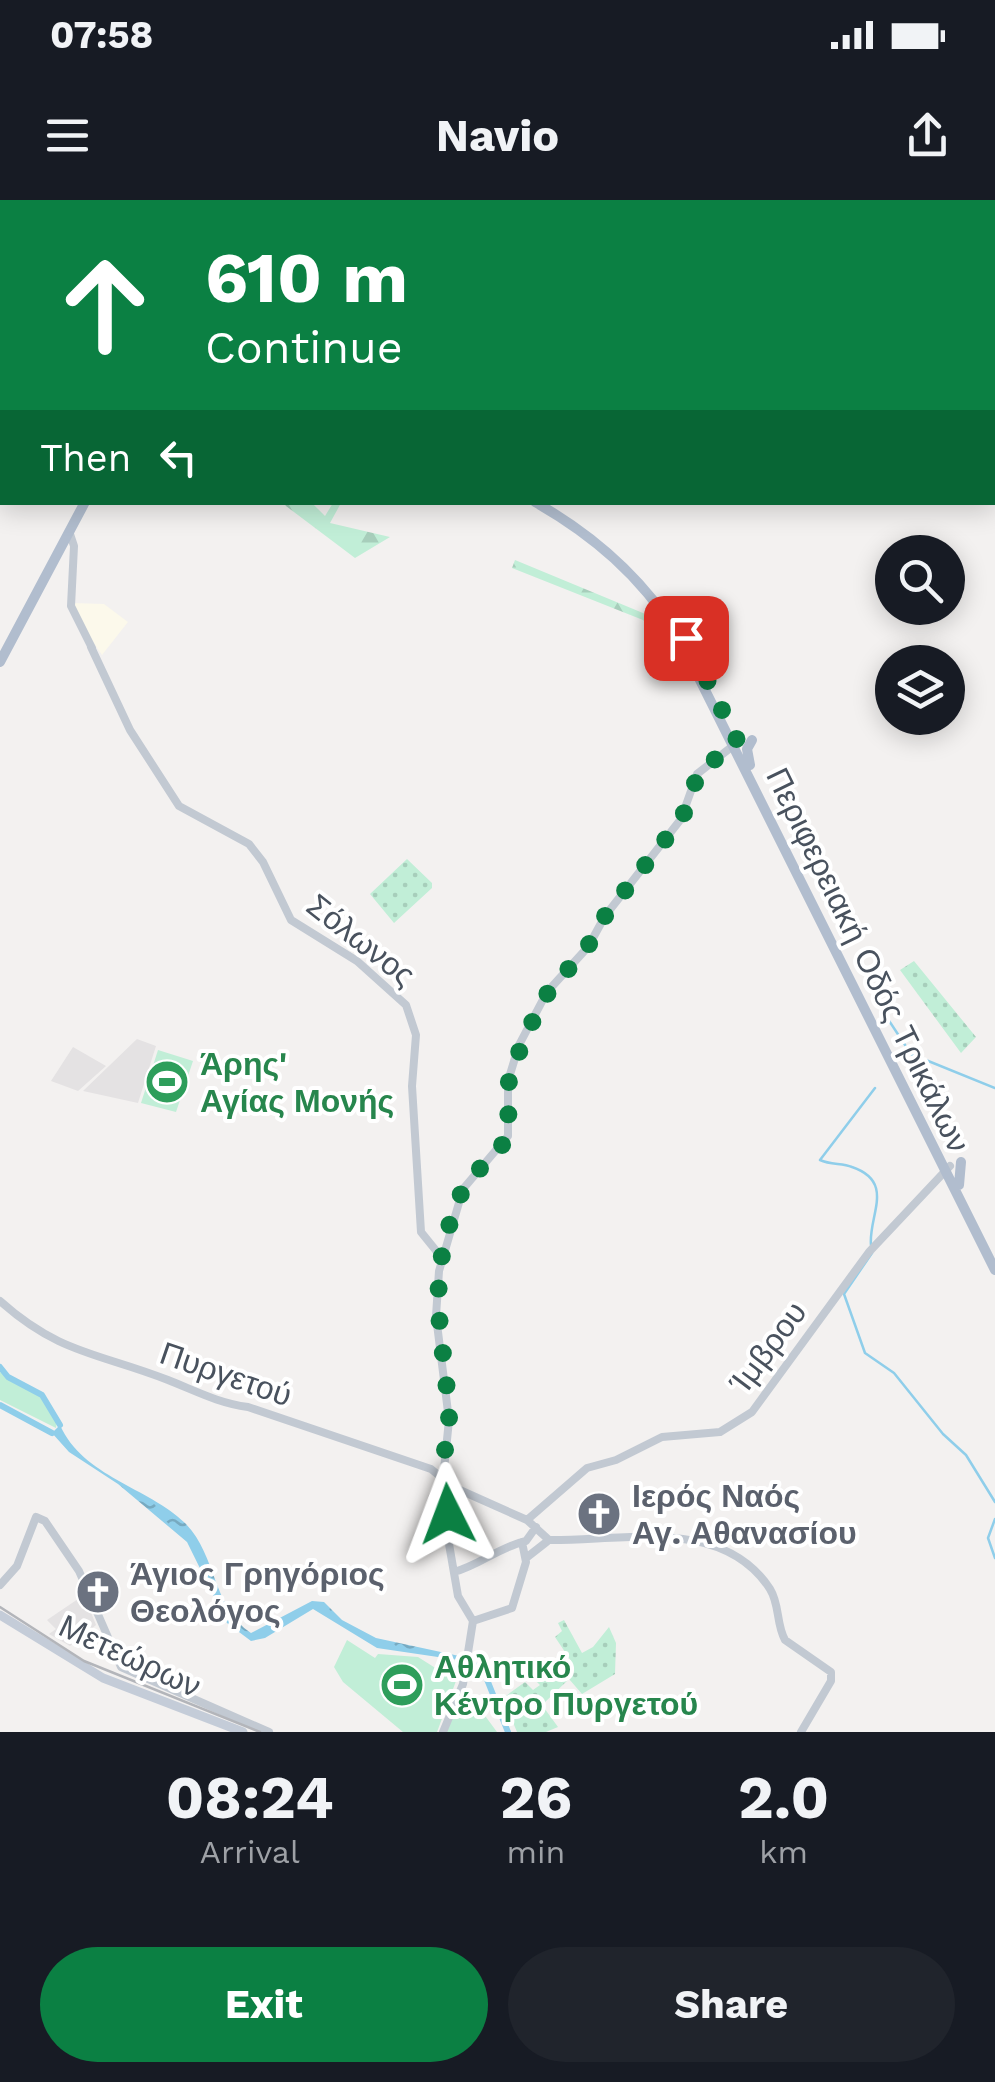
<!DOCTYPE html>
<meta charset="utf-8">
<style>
body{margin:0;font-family:"Work Sans",sans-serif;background:#20242c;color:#f1f3f6;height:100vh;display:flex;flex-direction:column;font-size:38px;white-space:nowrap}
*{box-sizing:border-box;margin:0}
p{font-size:32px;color:#9ea1a6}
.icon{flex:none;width:55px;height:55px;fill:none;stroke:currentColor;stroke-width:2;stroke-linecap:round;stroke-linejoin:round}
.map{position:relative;height:1532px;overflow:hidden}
.panel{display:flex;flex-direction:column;background:#171b24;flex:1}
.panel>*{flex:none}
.top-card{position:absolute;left:0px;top:0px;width:995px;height:305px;box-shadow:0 5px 25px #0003;background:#0b8043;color:#fff;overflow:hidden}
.controls{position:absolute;left:875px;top:335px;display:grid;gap:20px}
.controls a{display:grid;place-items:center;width:90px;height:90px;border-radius:50%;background:#171b24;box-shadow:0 5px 25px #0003;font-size:50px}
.pin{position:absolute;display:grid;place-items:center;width:85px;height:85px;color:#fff;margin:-42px;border-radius:20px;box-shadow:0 5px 15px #0006}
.me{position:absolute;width:110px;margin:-55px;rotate:357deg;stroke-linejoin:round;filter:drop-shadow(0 0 8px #0008)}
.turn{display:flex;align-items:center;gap:35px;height:210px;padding:0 40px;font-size:45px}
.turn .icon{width:130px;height:130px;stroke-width:2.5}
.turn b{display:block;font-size:70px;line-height:85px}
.then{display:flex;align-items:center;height:95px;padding:0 40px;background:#0003;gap:20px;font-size:38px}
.eta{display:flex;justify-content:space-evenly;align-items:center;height:170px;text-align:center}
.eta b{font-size:60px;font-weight:700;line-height:70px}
.action{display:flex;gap:20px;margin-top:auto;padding:20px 40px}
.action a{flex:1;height:115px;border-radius:60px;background:#0b8043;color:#fff;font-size:40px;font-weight:700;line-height:115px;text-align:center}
.action a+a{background:#20242c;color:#f1f3f6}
.status{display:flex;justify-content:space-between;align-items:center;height:70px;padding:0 50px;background:#171b24;direction:ltr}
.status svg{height:28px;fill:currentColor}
header{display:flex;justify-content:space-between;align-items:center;height:130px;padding:0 40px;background:#171b24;font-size:45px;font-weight:700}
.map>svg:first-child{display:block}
</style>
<div class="status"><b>07:58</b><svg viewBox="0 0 49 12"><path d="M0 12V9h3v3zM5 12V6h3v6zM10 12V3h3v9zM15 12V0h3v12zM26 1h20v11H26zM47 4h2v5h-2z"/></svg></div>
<header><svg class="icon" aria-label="menu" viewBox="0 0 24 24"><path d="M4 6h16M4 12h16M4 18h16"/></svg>Navio<svg class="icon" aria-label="share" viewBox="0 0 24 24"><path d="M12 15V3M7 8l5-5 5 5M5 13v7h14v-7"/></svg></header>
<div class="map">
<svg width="995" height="1532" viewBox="0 0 995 1532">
<defs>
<pattern id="grass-dots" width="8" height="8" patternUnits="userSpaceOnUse" patternTransform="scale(2.5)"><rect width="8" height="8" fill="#c1eed7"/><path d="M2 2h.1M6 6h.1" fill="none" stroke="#a7cebb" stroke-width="1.8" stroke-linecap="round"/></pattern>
<pattern id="forest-firs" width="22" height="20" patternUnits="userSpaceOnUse" patternTransform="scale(2.5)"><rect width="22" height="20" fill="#c1eed7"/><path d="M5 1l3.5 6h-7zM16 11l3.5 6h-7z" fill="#a7cebb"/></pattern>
<pattern id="water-ripples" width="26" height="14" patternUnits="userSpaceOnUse" patternTransform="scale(2.5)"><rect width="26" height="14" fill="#8fceea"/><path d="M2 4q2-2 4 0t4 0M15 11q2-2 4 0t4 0" fill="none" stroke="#77aac1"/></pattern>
</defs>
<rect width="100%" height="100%" fill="#f3f1f0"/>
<path fill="#fcf9eb" d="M 72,403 L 104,404 L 128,422 L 102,455 L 76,417 Z"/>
<path fill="#e4e2e3" d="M 137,839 L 156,846 L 138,903 L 83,891 Z
M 73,847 L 106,866 L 78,891 L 51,881 Z
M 78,1399 L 82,1409 L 88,1405 L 96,1425 L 70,1446 L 49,1434 L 56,1429 L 47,1420 Z"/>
<path fill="url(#grass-dots)" d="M 407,659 L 432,683 L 432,688 L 394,723 L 370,694 Z
M 914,761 L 976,837 L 961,853 L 900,770 Z
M 564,1420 L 582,1453 L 593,1447 L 609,1427 L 616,1443 L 615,1474 L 582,1494 L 569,1479 L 542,1505 L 558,1527 L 546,1532 L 517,1532 L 503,1498 L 525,1482 L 533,1490 L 540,1485 L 531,1476 L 537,1470 L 546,1479 L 571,1461 L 555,1437 L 562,1431 L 558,1423 Z"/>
<path fill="url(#forest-firs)" d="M 282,303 L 312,303 L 325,316 L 333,303 L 341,303 L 330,323 L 390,337 L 355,358 Z
M 515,360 L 655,418 L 659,424 L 651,428 L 643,420 L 512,368 Z"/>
<path fill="#c1eed7" d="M 158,850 L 193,861 L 176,912 L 141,903 Z
M 0,1172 L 41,1195 L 57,1221 L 56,1228 L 0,1200 Z
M 347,1440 L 375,1458 L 378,1454 L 418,1457 L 456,1481 L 437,1532 L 403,1532 L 343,1482 L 334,1467 Z
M 466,1490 L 497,1532 L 446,1532 Z"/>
<path fill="url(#water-ripples)" d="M 60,1225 C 83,1277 148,1287 185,1323 C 217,1355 212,1407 251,1433 L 312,1401 L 324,1402 L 342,1420 L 376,1438 L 464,1457 L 475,1461 L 484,1472 L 465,1461 L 377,1448 L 313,1409 L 265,1438 L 251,1441 L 227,1423 L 187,1342 L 118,1284 L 69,1252 L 52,1233 Z"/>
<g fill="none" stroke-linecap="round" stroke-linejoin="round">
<path stroke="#8fceea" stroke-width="2.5" d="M 921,2 L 937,0
M 876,801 L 911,854 L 995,888
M 871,1045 C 868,1016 896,982 852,967 C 842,963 831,965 820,960 L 875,888
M 872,1053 L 844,1094 L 865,1153 L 894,1173 L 943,1234 L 966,1255 L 995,1302
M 995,1319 L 988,1338 L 995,1358"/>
<path stroke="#8fceea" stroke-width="6" d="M 14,0 L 17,2
M 0,1167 L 8,1177 L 42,1195 L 60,1225
M 0,1205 L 52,1233
M 484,1472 L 508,1532"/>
<path stroke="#c2c9d2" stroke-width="8" d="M 70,334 L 74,346 L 71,406 L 92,448
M 91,447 L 130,530 L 179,606 L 249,644 L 263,662 L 291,720 L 357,761 L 406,805 L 416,835 L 412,886 L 421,1032 L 442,1058
M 0,1101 C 59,1154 99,1153 168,1180 C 196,1191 218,1203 248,1207 L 431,1269 L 453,1287 L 527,1320 L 549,1340
M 443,1279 L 449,1220 L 436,1116 L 439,1071 L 463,989 L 508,936 L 508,881 L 519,845 L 547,792 L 588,747 L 605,716 L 681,619 L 697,574 L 738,542
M 448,1286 L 449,1344 L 458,1396 L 473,1421
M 527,1320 L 587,1268 L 616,1260 L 662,1237 L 720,1232 L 752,1212 L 869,1052 L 950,966
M 549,1340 C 622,1341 723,1316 770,1389 C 780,1405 776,1424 785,1440 L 831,1472 L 831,1481 L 801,1532
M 526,1358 L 549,1340
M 454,1372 C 480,1365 499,1347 526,1341 L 536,1327
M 0,1385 L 17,1366 L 36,1317 L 45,1321 L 79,1371 L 121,1467 L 269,1532
M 473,1421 L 512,1408 L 526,1362 L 522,1342
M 443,1532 L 463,1484 L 473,1421"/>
<path stroke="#c4ccd8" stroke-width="9" d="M 0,1415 L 103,1478 L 243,1532"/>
<path stroke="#b1bdce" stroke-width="10" d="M 269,2 L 274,0
M 0,17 L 2,18
M 535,302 C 593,335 641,376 677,434 L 995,1070
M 0,462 L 85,302
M 750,565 L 747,549 L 752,540
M 959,985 L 961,962"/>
<path stroke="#b3b5ba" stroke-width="2.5" d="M 0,1407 L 84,1461 L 260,1532"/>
</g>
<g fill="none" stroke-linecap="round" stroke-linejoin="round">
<path stroke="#0b8043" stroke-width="18" stroke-dasharray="0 32.4" d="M 448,1314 C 449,1300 446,1290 444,1278 C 440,1260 450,1236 449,1216 C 444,1130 423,1084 460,996 C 471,971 495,959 508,936 L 509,875 L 542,800 L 588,746 L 605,716 L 676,626 L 689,605 L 698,572 L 738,542 L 686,438"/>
</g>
<defs>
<symbol id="stadium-disc" viewBox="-11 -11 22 22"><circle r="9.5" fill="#2e9e5b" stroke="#fff"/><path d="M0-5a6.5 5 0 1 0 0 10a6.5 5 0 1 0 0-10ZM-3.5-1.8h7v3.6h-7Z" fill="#fff"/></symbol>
<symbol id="church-disc" viewBox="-11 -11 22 22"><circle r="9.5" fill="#6b7280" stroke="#fff"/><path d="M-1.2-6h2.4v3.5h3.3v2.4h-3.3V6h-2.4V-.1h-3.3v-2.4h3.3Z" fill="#fff"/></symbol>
</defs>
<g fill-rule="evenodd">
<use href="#stadium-disc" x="142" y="857" width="50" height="50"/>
<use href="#church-disc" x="574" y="1289" width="50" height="50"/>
<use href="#church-disc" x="73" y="1367" width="50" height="50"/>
<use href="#stadium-disc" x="377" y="1460" width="50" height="50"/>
</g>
<g text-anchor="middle" stroke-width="8" stroke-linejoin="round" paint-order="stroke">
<g font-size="32" fill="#49525e" stroke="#fff">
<text transform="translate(361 740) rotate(38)" y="11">Σόλωνος</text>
<text transform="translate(868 760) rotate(64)" y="11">Περιφερειακή Οδός Τρικάλων</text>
<text transform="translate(768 1147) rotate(-53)" y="11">Ίμβρου</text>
<text transform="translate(226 1174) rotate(19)" y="11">Πυργετού</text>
<text transform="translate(130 1456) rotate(25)" y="11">Μετεώρων</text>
</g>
<g font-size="32" font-weight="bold" fill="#27864d" stroke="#fff" text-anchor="start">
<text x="200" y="875">Άρης'<tspan x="200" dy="37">Αγίας Μονής</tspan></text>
<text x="434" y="1478">Αθλητικό<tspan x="434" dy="37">Κέντρο Πυργετού</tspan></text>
</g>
<g font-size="32" font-weight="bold" fill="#5b616d" stroke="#fff" text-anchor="start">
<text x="632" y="1307">Ιερός Ναός<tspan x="632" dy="37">Αγ. Αθανασίου</tspan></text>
<text x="130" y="1385">Άγιος Γρηγόριος<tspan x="130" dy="37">Θεολόγος</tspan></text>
</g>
</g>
</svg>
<div class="controls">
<a><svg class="icon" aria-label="search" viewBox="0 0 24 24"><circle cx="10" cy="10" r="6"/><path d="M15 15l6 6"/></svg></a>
<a><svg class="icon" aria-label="layers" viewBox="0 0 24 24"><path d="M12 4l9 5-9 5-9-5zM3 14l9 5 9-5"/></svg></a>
</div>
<div class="pin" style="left:686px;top:438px;background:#d93025"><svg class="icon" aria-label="arrive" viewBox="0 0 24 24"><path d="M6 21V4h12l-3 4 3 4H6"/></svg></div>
<svg class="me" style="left:448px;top:1314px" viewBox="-20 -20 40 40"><path d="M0-17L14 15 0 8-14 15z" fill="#0b8043" stroke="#fff" stroke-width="4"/></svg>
<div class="top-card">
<div class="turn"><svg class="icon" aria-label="ahead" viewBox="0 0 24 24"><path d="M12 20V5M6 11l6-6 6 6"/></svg><div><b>610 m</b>Continue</div></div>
<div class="then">Then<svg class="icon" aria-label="left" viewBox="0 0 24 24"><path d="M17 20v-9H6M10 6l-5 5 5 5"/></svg></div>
</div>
</div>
<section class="panel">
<div class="eta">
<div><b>08:24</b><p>Arrival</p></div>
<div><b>26</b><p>min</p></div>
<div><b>2.0</b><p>km</p></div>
</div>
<div class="action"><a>Exit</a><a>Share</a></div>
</section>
